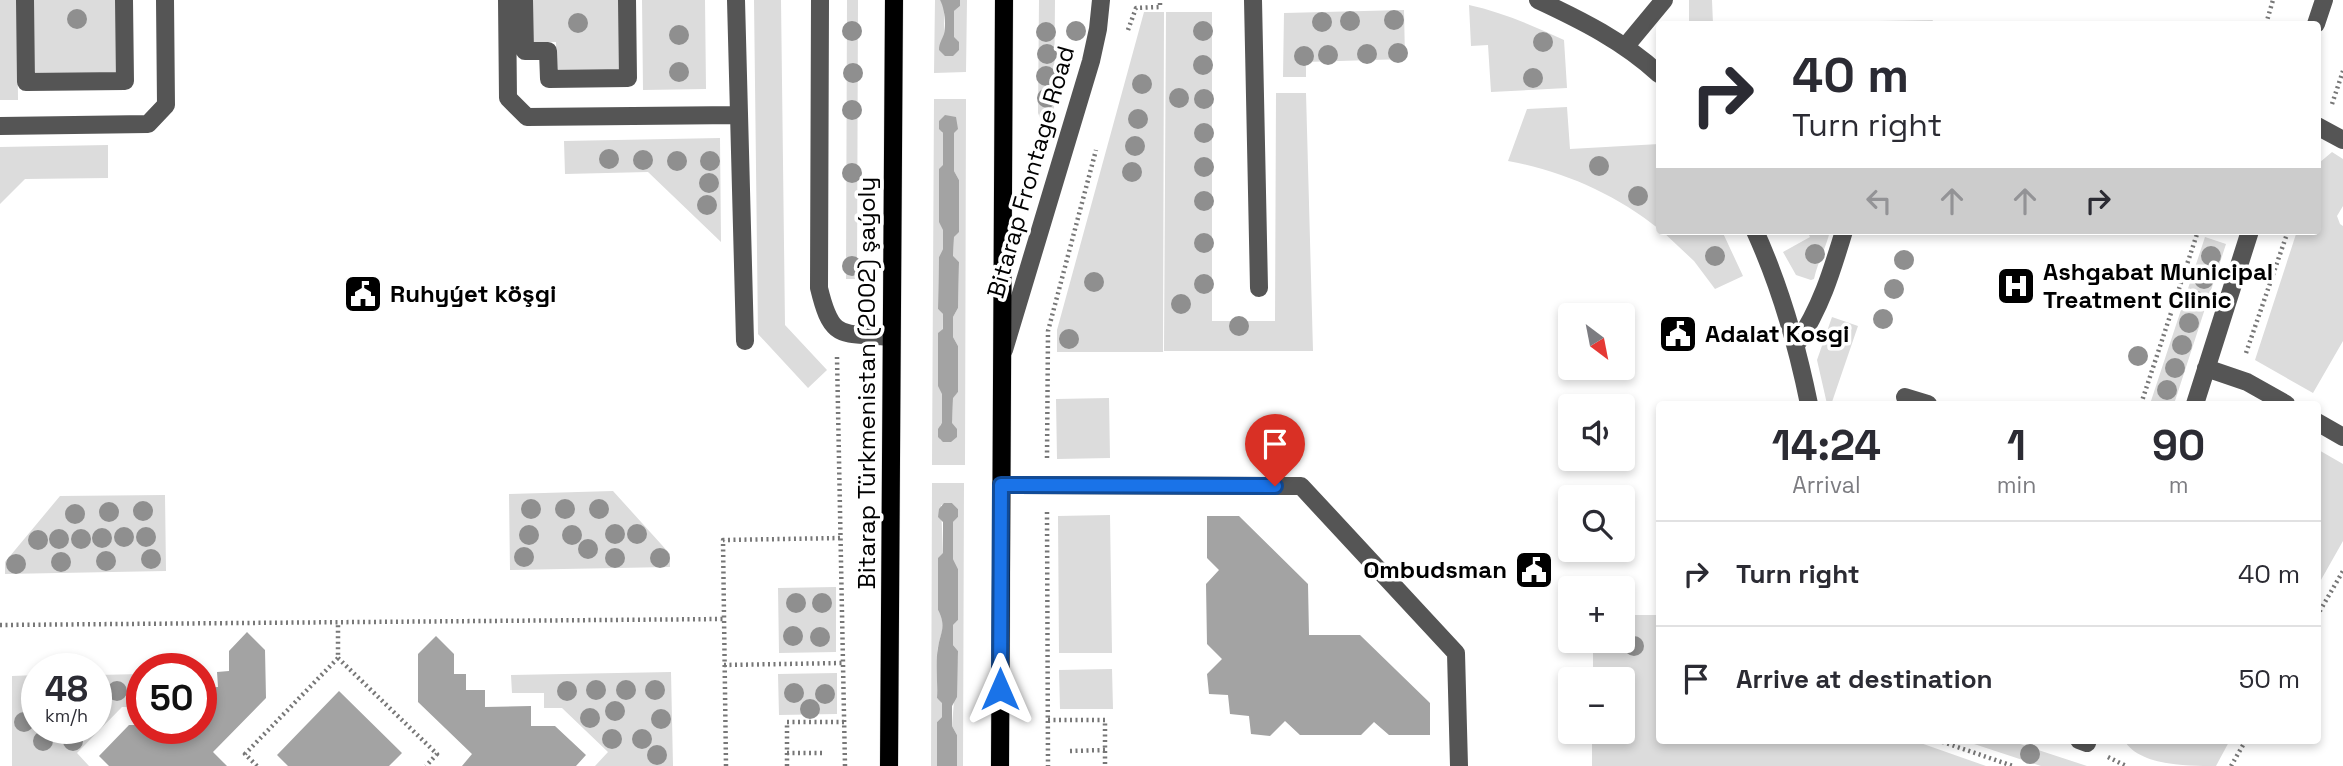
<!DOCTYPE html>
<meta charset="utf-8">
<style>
body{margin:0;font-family:"Space Grotesk",sans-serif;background:#f7f7f7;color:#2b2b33;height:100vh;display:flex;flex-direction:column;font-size:26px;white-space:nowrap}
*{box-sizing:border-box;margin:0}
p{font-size:23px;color:#7c7c81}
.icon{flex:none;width:38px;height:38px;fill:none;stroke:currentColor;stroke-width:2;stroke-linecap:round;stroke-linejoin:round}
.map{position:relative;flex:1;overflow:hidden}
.panel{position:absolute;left:1656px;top:401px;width:665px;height:343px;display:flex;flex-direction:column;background:#fff;border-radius:7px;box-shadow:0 4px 10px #0003}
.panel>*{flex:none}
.banner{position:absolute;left:1656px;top:21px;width:665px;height:214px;border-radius:7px;box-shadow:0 4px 10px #0003;background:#fff;color:#2b2b33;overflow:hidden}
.needle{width:46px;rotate:148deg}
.tools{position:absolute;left:1558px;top:303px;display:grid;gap:14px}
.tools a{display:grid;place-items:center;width:77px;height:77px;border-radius:7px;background:#fff;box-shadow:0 4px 10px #0003;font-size:35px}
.speed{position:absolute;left:21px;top:653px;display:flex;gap:14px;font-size:35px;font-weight:700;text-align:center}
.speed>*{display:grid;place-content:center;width:91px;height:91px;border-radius:50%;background:#fff;box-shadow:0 4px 10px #0003;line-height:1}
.speed small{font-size:18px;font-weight:400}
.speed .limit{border:10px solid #d22;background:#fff;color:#111}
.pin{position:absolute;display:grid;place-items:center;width:60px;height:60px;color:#fff;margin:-72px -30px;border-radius:50% 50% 50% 0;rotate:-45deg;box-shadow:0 0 7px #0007}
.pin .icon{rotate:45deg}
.me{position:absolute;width:77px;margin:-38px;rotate:0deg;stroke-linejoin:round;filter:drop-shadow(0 0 5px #0008)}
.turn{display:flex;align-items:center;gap:24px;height:147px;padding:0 21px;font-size:32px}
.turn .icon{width:91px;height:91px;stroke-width:2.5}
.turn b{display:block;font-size:49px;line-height:60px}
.lanes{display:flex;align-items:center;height:66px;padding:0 21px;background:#0003;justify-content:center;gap:35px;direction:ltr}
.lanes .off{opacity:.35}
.eta{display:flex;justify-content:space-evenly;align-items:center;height:119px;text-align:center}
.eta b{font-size:42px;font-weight:700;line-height:49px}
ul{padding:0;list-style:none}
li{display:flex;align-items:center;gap:21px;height:105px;padding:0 21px;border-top:2px solid #e1e1e2}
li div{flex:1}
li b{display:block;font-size:26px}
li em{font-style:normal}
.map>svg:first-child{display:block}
</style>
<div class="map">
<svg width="2343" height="766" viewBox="0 0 2343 766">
<rect width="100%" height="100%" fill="#fff"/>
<path fill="#dcdcdc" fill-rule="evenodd" d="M 0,0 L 17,0 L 18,100 L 0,100 Z
M 33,0 L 116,0 L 117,73 L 34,74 Z
M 532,0 L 619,0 L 619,70 L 556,71 L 556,42 L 532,42 Z
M 642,0 L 705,0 L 706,89 L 643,90 Z
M 754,0 L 781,0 L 785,325 L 827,370 L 808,388 L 758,334 Z
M 847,0 L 858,0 L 857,279 L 846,279 Z
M 935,0 L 940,0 L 944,7 L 944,37 L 954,37 L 954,11 L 960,6 L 960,0 L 967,0 L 966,72 L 934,73 Z
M 1039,0 L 1055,0 L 1054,113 L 1052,118 L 1046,121 L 1040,118 L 1038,113 Z
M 1689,0 L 1712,0 L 1713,24 L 1933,20 L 1931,24 L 1689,24 Z
M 1469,5 C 1502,12 1533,26 1564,40 L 1567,88 L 1491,92 L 1488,45 L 1471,46 Z
M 1404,10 L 1405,59 L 1306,62 L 1306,77 L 1283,77 L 1284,13 Z
M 1144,12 L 1164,12 L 1163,352 L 1057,352 L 1057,330 Z
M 1166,12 L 1212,12 L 1212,321 L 1275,321 L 1276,93 L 1306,93 L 1313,351 L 1164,351 Z
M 934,99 L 966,99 L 965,465 L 932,465 ZM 941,132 L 954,133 L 954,171 L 959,180 L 959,231 L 954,237 L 953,257 L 959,262 L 958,308 L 953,317 L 953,337 L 958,346 L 958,392 L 953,397 L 951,442 L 940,440 L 940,425 L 942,424 L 943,314 L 938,309 L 939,257 L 943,249 L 943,133 Z
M 1567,107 L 1570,149 L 1659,144 L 1659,229 C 1615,194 1563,171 1508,161 L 1527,109 Z
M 720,138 L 721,242 L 648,172 L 565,174 L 564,141 Z
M 108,145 L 108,178 L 25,179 L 0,204 L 0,147 Z
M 2332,152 L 2343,159 L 2343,206 L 2337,216 L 2340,224 L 2343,226 L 2343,341 L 2313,393 L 2255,360 L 2297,231 L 2317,231 L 2317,169 L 2319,163 Z
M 1662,231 L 1722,231 L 1743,276 L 1715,289 L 1694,261 Z
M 1807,231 L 1830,231 C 1826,248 1818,261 1814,279 L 1811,280 L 1796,275 L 1783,252 L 1810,237 Z
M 2205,237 L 2226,244 L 2174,404 L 2150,404 Z
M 1832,317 L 1858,326 L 1832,402 L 1838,404 L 1827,404 L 1817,360 Z
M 1109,398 L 1110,458 L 1057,459 L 1056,399 Z
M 2317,449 L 2343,464 L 2343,541 L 2317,587 Z
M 932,483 L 964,483 L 963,766 L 957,766 L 957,735 L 952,726 L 958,651 L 953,645 L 953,625 L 958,620 L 958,569 L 953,559 L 953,522 L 958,517 L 958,509 L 952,503 L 941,505 L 943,553 L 938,610 C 947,627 941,632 938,647 C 935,663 938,682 937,698 L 942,702 L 942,717 L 937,722 L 937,766 L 931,766 Z
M 613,491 L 670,554 L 670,567 L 510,570 L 509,494 Z
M 165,495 L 166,571 L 5,574 L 5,562 L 60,496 Z
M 1110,515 L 1112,653 L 1059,653 L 1058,516 Z
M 836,587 L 836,652 L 779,653 L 778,588 Z
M 1622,615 L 1659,615 L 1659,740 L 1912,740 L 1986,766 L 1592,766 L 1592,732 L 1622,732 L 1622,679 L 1593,679 L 1593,641 L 1622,640 Z
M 1112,669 L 1113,709 L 1060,709 L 1059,670 Z
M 671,672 L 673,766 L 595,766 L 608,752 L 562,708 L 544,708 L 544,693 L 512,693 L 511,675 Z
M 837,673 L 837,714 L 779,715 L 778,674 Z
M 142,674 L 140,707 L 122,707 L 77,753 L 89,766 L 12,766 L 12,676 L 37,675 L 37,728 L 96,728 L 96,675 Z
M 1962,740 L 2008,740 L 2087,766 L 2041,766 Z
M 2124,740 L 2230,740 L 2216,766 C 2187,766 2139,766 2124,740 Z"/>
<path fill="#a3a3a3" d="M 940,0 L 960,0 L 960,6 L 954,11 L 954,37 L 959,42 L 959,50 L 953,56 L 945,56 L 939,50 C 939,43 942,40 944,34 C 946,24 945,9 940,0 Z
M 945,115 L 956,117 L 958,129 L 954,133 L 954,171 L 959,180 L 959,232 L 954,237 L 953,256 L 959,262 L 958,308 L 953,317 L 953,337 L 958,346 L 958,392 L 953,398 L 952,423 L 957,429 L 957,437 L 951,442 L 943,442 L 938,437 L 938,429 L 942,423 L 942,394 L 938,386 L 938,333 L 943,329 L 943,314 L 938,309 L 939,257 L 943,249 L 943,230 L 939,222 L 939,169 L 943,165 L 943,133 L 939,129 L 939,121 Z
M 944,503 L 952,503 L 958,509 L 958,517 L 953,522 L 953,559 L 958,569 L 958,620 L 953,625 L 953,645 L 958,651 L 957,697 L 952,706 L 952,726 L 957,735 L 957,766 L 937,766 L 937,722 L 942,717 L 942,703 L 937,698 C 938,682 935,663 938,648 C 940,633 947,627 938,610 L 938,558 L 943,553 L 943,522 L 938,517 L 939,509 Z
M 1207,516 L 1239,516 L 1308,584 L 1309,635 L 1360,635 L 1430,703 L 1430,735 L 1389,735 L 1374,722 L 1361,735 L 1300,735 L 1285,721 L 1270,736 L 1251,734 L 1249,716 L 1230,714 L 1228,695 L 1209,694 L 1207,674 L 1222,659 L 1207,644 L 1206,584 L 1219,570 L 1207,558 Z
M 247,632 L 265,650 L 266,698 L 213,752 L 227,766 L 109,766 L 99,756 L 129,725 L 142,725 L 142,728 L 201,728 L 201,688 L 218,687 L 217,672 L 229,671 L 229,651 Z
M 436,636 L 454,654 L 454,674 L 466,674 L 466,690 L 485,690 L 485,707 L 531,706 L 531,726 L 555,726 L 586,755 L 576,766 L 462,766 L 472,754 L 418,702 L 418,654 Z
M 339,691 L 402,753 L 389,766 L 288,766 L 277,755 Z"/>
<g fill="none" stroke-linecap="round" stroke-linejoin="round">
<defs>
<path id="major" d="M 889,766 L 894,0
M 1000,766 L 1004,0"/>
</defs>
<use href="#major" stroke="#dbdbdb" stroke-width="19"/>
<path stroke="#777" stroke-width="4.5" stroke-dasharray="2 3.5" stroke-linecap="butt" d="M 2266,24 L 2273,0
M 1128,30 L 1136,8 L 1160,7 L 1160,0
M 2332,104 L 2343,71
M 2246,353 L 2288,231
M 837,357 L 845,766
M 2141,404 L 2198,231
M 1047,458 L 1048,331 L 1096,150
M 1047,512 L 1048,766
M 2317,616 L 2343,571
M 0,625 L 724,619
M 338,658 L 437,754 L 426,766
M 724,665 L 843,663
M 1048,720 L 1105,720 L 1105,766
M 1937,740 L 2013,766
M 1070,751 L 1105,750
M 787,753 L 822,753
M 2108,757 L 2126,766
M 257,766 L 245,754 L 338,658 L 338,622
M 726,766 L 723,540 L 841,538
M 787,766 L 787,722 L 844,722
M 2231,766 L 2246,740"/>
<path stroke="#555" stroke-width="18" d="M 25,0 L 26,82 L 125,81 L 124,0
M 507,0 L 508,98 L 527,117 L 739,115
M 524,0 L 525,51 L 548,51 L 549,79 L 628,78 L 627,0
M 736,0 L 745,341
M 820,0 L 819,288 C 832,342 841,332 891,337
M 1253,0 L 1259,288
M 1538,0 C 1581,20 1623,41 1659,74
M 2316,24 L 2324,0
M 1625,47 L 1664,0
M 0,126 L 148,124 L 166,105 L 165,0
M 2317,126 L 2343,140
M 1755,231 C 1780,286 1797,345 1809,404
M 1796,345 C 1821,307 1831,274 1844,231
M 1004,350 L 1091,61 L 1098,29 L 1101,0
M 2206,368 L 2247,382 L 2286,404
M 1905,397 L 1928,404
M 2195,404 L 2250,231
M 2317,422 L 2343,437
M 1001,485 L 1301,486 L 1456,653 L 1459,766
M 2079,740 L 2087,743 L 2088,740"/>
<use href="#major" stroke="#000" stroke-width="18"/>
</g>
<g fill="#8f8f8f">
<circle cx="77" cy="19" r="10"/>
<circle cx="1394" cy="20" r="10"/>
<circle cx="1350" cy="21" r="10"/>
<circle cx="1322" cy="22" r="10"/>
<circle cx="578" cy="23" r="10"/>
<circle cx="852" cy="31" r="10"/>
<circle cx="1076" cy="31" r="10"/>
<circle cx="1203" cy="31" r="10"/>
<circle cx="1046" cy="32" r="10"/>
<circle cx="679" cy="35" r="10"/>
<circle cx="1543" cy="42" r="10"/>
<circle cx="1398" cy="53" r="10"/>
<circle cx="1047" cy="54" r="10"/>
<circle cx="1367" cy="54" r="10"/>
<circle cx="1328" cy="55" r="10"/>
<circle cx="1304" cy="56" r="10"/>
<circle cx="1203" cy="65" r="10"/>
<circle cx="679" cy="72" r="10"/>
<circle cx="853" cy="73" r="10"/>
<circle cx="1046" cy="76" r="10"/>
<circle cx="1533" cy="78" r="10"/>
<circle cx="1142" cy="84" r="10"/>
<circle cx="1047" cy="98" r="10"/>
<circle cx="1179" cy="98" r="10"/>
<circle cx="1204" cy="99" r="10"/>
<circle cx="852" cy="110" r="10"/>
<circle cx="1138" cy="119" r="10"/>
<circle cx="1204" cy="133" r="10"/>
<circle cx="1135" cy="146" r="10"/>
<circle cx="609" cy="159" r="10"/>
<circle cx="643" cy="160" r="10"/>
<circle cx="677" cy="161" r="10"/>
<circle cx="710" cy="161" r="10"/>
<circle cx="1599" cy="166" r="10"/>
<circle cx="1204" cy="167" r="10"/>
<circle cx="1132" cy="172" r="10"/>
<circle cx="852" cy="173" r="10"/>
<circle cx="709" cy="183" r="10"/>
<circle cx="1638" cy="196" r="10"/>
<circle cx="1204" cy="201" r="10"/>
<circle cx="707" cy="205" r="10"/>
<circle cx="1204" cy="243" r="10"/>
<circle cx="1815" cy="254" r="10"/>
<circle cx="1715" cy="256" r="10"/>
<circle cx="2211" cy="256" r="10"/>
<circle cx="1904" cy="260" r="10"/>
<circle cx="852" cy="266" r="10"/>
<circle cx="2204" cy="279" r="10"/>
<circle cx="1094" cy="282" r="10"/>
<circle cx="1204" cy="284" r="10"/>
<circle cx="1894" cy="289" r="10"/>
<circle cx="2196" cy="301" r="10"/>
<circle cx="1181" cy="304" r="10"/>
<circle cx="1883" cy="319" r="10"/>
<circle cx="2189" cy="323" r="10"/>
<circle cx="1239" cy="326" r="10"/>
<circle cx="1069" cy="339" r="10"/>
<circle cx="2182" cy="345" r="10"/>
<circle cx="2138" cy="356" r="10"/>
<circle cx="2175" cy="368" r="10"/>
<circle cx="2167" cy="390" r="10"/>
<circle cx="531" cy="509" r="10"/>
<circle cx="565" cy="509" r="10"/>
<circle cx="599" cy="509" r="10"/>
<circle cx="143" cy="511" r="10"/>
<circle cx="109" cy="512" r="10"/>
<circle cx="75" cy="514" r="10"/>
<circle cx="615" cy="534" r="10"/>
<circle cx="637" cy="534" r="10"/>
<circle cx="529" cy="535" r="10"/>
<circle cx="572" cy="535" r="10"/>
<circle cx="124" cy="537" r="10"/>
<circle cx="146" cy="537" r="10"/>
<circle cx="102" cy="538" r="10"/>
<circle cx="59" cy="539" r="10"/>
<circle cx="81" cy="539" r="10"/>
<circle cx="38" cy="540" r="10"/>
<circle cx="588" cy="549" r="10"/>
<circle cx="524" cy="557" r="10"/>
<circle cx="615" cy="558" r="10"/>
<circle cx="660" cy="558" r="10"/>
<circle cx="151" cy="559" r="10"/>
<circle cx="106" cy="561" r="10"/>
<circle cx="61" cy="562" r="10"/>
<circle cx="16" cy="564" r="10"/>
<circle cx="796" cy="603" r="10"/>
<circle cx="822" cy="603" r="10"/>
<circle cx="793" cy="636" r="10"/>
<circle cx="820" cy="637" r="10"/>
<circle cx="1634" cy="646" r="10"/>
<circle cx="596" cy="690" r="10"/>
<circle cx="626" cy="690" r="10"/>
<circle cx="655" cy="690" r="10"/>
<circle cx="117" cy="691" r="10"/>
<circle cx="567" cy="691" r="10"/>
<circle cx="794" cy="693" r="10"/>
<circle cx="825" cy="694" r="10"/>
<circle cx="810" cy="709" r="10"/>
<circle cx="615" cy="711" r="10"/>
<circle cx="590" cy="718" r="10"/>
<circle cx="661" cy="719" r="10"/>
<circle cx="24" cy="722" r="10"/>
<circle cx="612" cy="739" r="10"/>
<circle cx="642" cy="739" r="10"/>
<circle cx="43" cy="741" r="10"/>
<circle cx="73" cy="741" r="10"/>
<circle cx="2030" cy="754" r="10"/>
<circle cx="657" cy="755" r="10"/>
</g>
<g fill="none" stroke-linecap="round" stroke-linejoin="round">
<defs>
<path id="route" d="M 1000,689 L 1001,485 L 1275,486"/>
</defs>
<use href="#route" stroke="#114b97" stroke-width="18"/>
<use href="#route" stroke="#1a73e8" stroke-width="12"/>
</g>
<defs>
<symbol id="hospital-square" viewBox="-11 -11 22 22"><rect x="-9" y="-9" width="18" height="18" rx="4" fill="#000" stroke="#fff"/><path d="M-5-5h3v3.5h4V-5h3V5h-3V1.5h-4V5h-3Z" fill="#fff"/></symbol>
<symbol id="civic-square" viewBox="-11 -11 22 22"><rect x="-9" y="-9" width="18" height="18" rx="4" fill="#000" stroke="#fff"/><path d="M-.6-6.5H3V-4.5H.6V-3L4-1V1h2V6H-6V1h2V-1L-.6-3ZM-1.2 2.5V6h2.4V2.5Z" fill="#fff"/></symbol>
</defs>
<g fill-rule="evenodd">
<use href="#hospital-square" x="1994" y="264" width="44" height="44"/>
<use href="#civic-square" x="341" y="272" width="44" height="44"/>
<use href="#civic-square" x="1656" y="312" width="44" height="44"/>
<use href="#civic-square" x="1512" y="548" width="44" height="44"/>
</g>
<g text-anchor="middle" stroke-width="7" stroke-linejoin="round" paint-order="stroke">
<g font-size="24" fill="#000" stroke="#fff">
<text transform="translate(1031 172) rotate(-74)" y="8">Bitarap Frontage Road</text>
<text transform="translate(867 383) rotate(-90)" y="8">Bitarap Türkmenistan (2002) şaýoly</text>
</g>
<g font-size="24" font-weight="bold" fill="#000" stroke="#fff" text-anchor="start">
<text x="2043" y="280">Ashgabat Municipal<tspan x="2043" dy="28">Treatment Clinic</tspan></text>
<text x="390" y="302">Ruhyýet köşgi</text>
<text x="1705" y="342">Adalat Kosgi</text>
<text x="1507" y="578" text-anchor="end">Ombudsman</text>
</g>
</g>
</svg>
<div class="tools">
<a><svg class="needle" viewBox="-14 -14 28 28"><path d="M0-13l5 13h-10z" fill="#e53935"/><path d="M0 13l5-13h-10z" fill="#7c7c81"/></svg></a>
<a><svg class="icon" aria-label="sound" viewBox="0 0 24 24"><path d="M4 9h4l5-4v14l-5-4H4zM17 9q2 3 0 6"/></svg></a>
<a><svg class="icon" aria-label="search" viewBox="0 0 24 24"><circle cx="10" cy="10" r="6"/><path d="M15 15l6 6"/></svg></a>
<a>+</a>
<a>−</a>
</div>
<div class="speed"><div>48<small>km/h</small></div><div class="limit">50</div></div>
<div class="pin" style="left:1275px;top:486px;background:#d93025"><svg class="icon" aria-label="arrive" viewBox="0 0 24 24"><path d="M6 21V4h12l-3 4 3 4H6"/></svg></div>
<svg class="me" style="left:1000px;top:689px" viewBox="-20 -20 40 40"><path d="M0-17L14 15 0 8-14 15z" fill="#1a73e8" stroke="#fff" stroke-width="4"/></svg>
<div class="banner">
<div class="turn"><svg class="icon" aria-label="right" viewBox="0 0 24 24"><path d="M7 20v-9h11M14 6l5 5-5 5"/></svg><div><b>40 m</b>Turn right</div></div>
<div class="lanes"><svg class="icon off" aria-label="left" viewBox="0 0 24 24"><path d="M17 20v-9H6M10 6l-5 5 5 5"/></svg><svg class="icon off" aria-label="ahead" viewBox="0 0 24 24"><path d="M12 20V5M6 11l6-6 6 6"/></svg><svg class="icon off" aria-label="ahead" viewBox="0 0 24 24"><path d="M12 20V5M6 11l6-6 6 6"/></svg><svg class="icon" aria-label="right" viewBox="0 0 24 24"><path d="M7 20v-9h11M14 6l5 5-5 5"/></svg></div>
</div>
<section class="panel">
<div class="eta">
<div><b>14:24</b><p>Arrival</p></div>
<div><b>1</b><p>min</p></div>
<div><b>90</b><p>m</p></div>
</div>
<ul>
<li><svg class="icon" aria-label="right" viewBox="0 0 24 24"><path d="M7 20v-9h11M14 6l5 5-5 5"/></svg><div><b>Turn right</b></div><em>40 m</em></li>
<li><svg class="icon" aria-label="arrive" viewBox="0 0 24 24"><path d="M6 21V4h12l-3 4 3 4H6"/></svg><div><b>Arrive at destination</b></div><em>50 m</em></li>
</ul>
</section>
</div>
